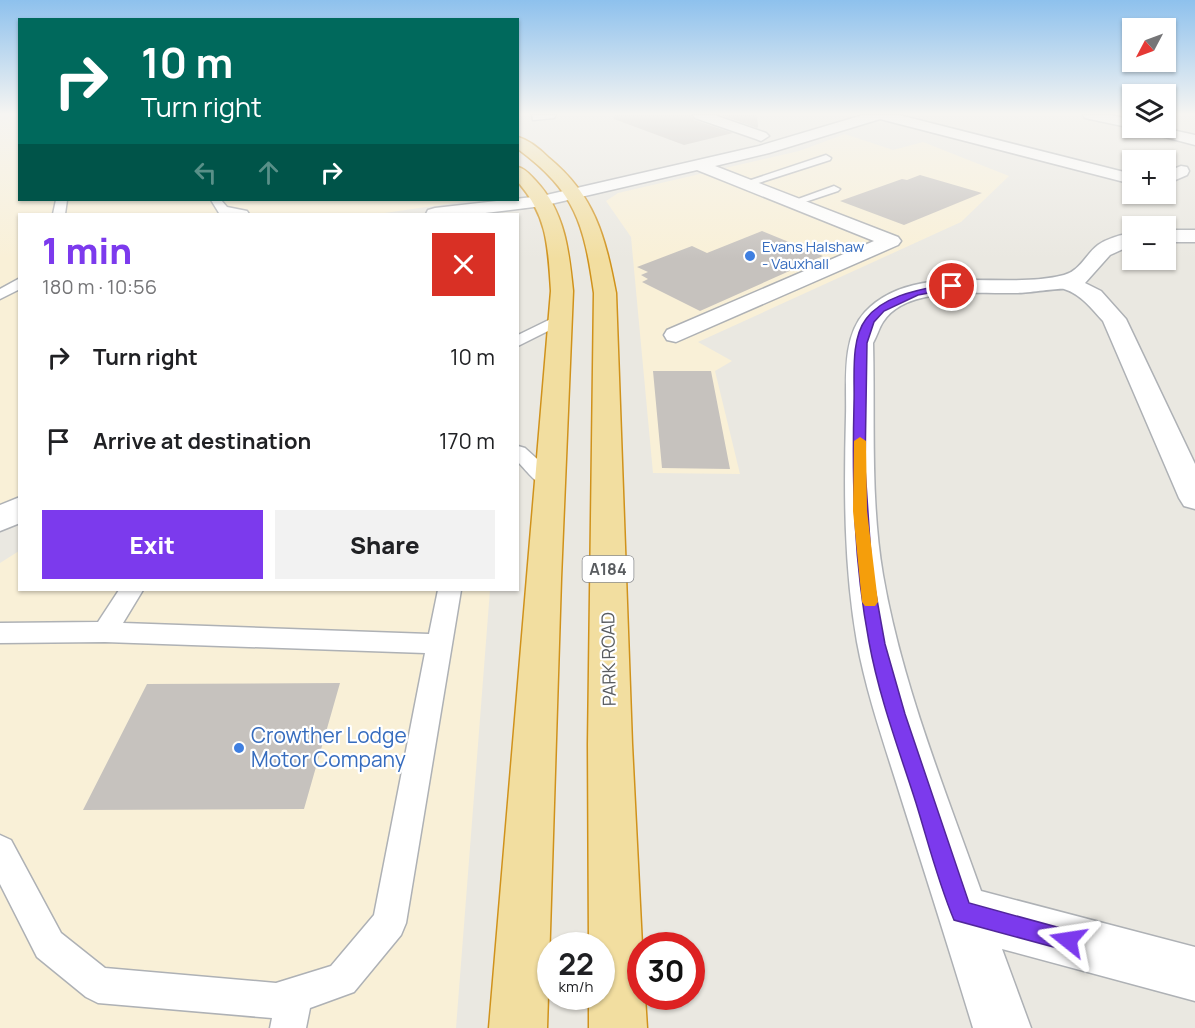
<!DOCTYPE html>
<meta charset="utf-8">
<style>
body{margin:0;font-family:Manrope,sans-serif;background:#f2f2f2;color:#202124;height:100vh;display:flex;flex-direction:column;font-size:22px;white-space:nowrap}
*{box-sizing:border-box;margin:0}
p{font-size:20px;color:#757577}
.icon{flex:none;width:33px;height:33px;fill:none;stroke:currentColor;stroke-width:2;stroke-linecap:round;stroke-linejoin:round}
.map{position:relative;flex:1;overflow:hidden}
.details{position:absolute;left:18px;top:213px;width:501px;height:378px;display:flex;flex-direction:column;background:#fff;border-radius:0px;box-shadow:0 2px 4px #0004}
.details>*{flex:none}
.hud{position:absolute;left:18px;top:18px;width:501px;height:183px;border-radius:0px;box-shadow:0 2px 4px #0004;background:#00695c;color:#fff;overflow:hidden}
.needle{width:39px;rotate:229deg}
.controls{position:absolute;left:1122px;top:18px;display:grid;gap:12px}
.controls a{display:grid;place-items:center;width:54px;height:54px;border-radius:0px;background:#fff;box-shadow:0 2px 4px #0004;font-size:30px}
.speed{position:absolute;left:537px;top:932px;display:flex;gap:12px;font-size:30px;font-weight:700;text-align:center}
.speed>*{display:grid;place-content:center;width:78px;height:78px;border-radius:50%;background:#fff;box-shadow:0 2px 4px #0004;line-height:1}
.speed small{font-size:15px;font-weight:400}
.speed .limit{border:9px solid #d22;background:#fff;color:#111}
.pin{position:absolute;display:grid;place-items:center;width:51px;height:51px;color:#fff;margin:-26px;border:3px solid #fff;border-radius:50%;box-shadow:0 2px 6px #0007}
.me{position:absolute;width:66px;margin:-33px;rotate:285deg;stroke-linejoin:round;filter:drop-shadow(0 0 4px #0008)}
.turn{display:flex;align-items:center;gap:21px;height:126px;padding:0 24px;font-size:27px}
.turn .icon{width:78px;height:78px;stroke-width:2.5}
.turn b{display:block;font-size:42px;line-height:51px}
.lanes{display:flex;align-items:center;height:57px;padding:0 24px;background:#0003;justify-content:center;gap:30px;direction:ltr}
.lanes .off{opacity:.35}
.round{display:grid;place-items:center;flex:none;width:63px;height:63px;border-radius:0px;background:#f2f2f2}
.headline{display:flex;align-items:center;justify-content:space-between;height:102px;padding:0 24px}
h1{font-size:36px;font-weight:800;line-height:45px;color:#7c3aed}
.primary-button{display:flex;gap:12px;margin-top:auto;padding:12px 24px}
.primary-button a{flex:1;height:69px;border-radius:0px;background:#7c3aed;color:#fff;font-size:24px;font-weight:800;line-height:69px;text-align:center}
.primary-button a+a{background:#f2f2f2;color:#202124}
ul{padding:0;list-style:none}
li{display:flex;align-items:center;gap:18px;height:84px;padding:0 24px}
li div{flex:1}
li b{display:block;font-size:22px}
li em{font-style:normal}
.map>svg:first-child{display:block}
</style>
<div class="map">
<svg width="1195" height="1028" viewBox="0 0 1195 1028">
<rect width="100%" height="100%" fill="#eae8e1"/>
<path fill="#f9f0d7" d="M 0,115 L 19,115 L 20,200 L 474,200 L 378,214 L 20,214 L 19,497 L 0,509 Z
M 845,134 L 893,150 L 923,142 L 1009,176 L 961,222 L 698,342 L 732,361 L 715,371 L 740,474 L 653,473 L 631,237 L 606,201 L 618,193 L 799,151 Z
M 19,551 L 20,590 L 490,590 L 456,1028 L 0,1028 L 0,563 Z"/>
<path fill="#c6c2be" d="M 615,115 L 691,115 L 694,120 L 733,133 L 684,145 L 614,119 Z
M 721,115 L 757,115 L 758,127 L 757,128 Z
M 920,175 L 982,193 L 904,225 L 840,201 L 902,179 L 907,180 Z
M 762,231 L 823,256 L 700,311 L 642,282 L 648,279 L 641,275 L 648,272 L 637,267 L 692,246 L 707,253 Z
M 653,371 L 711,371 L 730,469 L 662,468 Z
M 340,683 L 304,809 L 83,810 L 147,684 Z"/>
<g fill="none" stroke-linecap="round" stroke-linejoin="round">
<defs>
<path id="service" d="M 826,155 L 831,158 L 830,160 L 749,186 L 745,187 L 739,184 Z
M 834,186 L 840,189 L 838,191 L 793,206 L 787,203 Z
M 56,200 L 67,200 L 65,214 L 53,214 Z
M 211,200 L 221,200 L 227,207 L 247,211 L 249,214 L 219,213 Z
M 20,278 L 20,289 L 0,299 L 0,289 Z
M 561,314 L 569,319 L 566,322 L 518,346 L 518,335 Z
M 518,446 L 525,448 L 557,477 L 560,482 L 557,487 C 540,491 529,473 518,462 Z
M 119,590 L 143,590 L 123,623 L 429,634 L 438,590 L 461,590 L 406,923 L 401,935 L 354,992 L 310,1008 L 306,1028 L 270,1028 L 272,1018 L 98,1003 L 86,997 L 37,957 L 0,884 L 0,835 L 11,840 L 61,933 L 105,968 L 276,983 L 331,966 L 374,915 L 425,653 L 105,642 L 0,643 L 0,623 L 98,622 Z"/>
<path id="minor" d="M 532,115 L 556,115 L 554,118 L 533,120 Z
M 693,115 L 714,115 L 766,133 L 769,136 L 761,141 L 756,139 L 695,118 Z
M 863,115 L 899,115 L 1132,174 L 1132,184 L 880,119 L 769,153 L 715,166 L 898,237 L 901,241 L 898,245 L 676,342 L 667,340 L 664,335 L 667,330 L 874,241 L 697,170 L 542,206 L 477,214 L 426,214 L 428,210 L 435,208 L 542,196 L 759,146 Z
M 1083,115 L 1111,115 L 1132,120 L 1132,128 L 1136,128 L 1132,128 L 1085,118 Z
M 1140,128 L 1163,128 L 1195,135 L 1195,145 L 1142,131 Z
M 1181,166 L 1187,167 L 1189,171 L 1187,175 L 1166,184 L 1166,172 Z
M 1166,230 L 1195,230 L 1195,242 L 1166,242 Z
M 1132,233 L 1132,245 L 1110,255 L 1085,283 L 1101,291 L 1126,319 L 1195,464 L 1195,509 L 1184,506 L 1179,498 L 1103,321 C 1092,309 1081,294 1064,289 C 1058,288 1028,293 1018,293 C 981,294 906,285 883,322 C 879,328 877,336 873,343 C 875,419 870,499 883,575 C 902,684 944,787 981,891 L 1195,947 L 1195,1001 L 1002,949 L 1031,1028 L 973,1028 C 950,952 926,877 902,801 C 886,749 867,696 857,642 C 844,567 844,492 846,416 C 847,383 841,338 865,312 C 914,260 1003,291 1064,275 C 1080,271 1086,254 1098,245 C 1108,238 1120,235 1132,233 Z
M 20,497 L 20,523 L 0,531 L 0,505 Z"/>
<path id="trunk" d="M 518,137 C 529,140 541,150 549,158 C 595,196 605,236 616,293 L 632,744 L 642,945 L 640,945 L 640,996 L 645,996 L 647,1028 L 589,1028 L 589,996 L 602,996 L 602,945 L 589,945 L 588,744 L 594,293 C 584,224 576,192 518,149 Z
M 518,167 C 526,169 530,175 536,181 C 565,212 569,251 573,291 L 561,579 L 547,1028 L 489,1028 L 551,291 C 548,247 548,217 518,182 Z"/>
</defs>
<use href="#service" stroke="#aeb1b5" stroke-width="3"/>
<use href="#minor" stroke="#aeb1b5" stroke-width="3"/>
<use href="#trunk" stroke="#d0921b" stroke-width="3"/>
<use href="#service" fill="#fff" fill-rule="evenodd"/>
<use href="#minor" fill="#fff" fill-rule="evenodd"/>
<use href="#trunk" fill="#f2dea0" fill-rule="evenodd"/>
</g>
<linearGradient id="sky" x2="0" y2="1"><stop stop-color="#8ec1ed"/><stop offset="0.44" stop-color="#f6f5f2"/><stop offset="1" stop-color="#f6f5f2" stop-opacity="0"/></linearGradient>
<rect width="1195" height="259" fill="url(#sky)"/>
<path fill="#7c3aed" stroke="#51269a" stroke-width="1.5" d="M 952,283 L 957,286 L 955,288 L 918,295 L 884,311 L 874,322 L 867,343 L 865,468 L 872,572 L 885,644 L 905,714 L 969,903 L 1075,932 L 1079,940 L 1075,948 L 1068,951 L 954,920 C 938,882 928,842 916,803 C 899,750 879,697 869,642 C 854,563 852,484 854,403 C 855,378 850,340 866,319 C 884,294 924,289 952,283 Z"/>
<path fill="#f59e0b" d="M 860,437 L 866,441 L 867,511 L 878,602 L 875,606 L 865,606 L 862,602 L 853,511 L 854,441 Z"/>
<g fill="#3f7fe0" stroke="#fff" stroke-width="2">
<circle cx="750" cy="256" r="6"/>
<circle cx="239" cy="748" r="6"/>
</g>
<g text-anchor="middle" stroke-width="4.5" stroke-linejoin="round" paint-order="stroke">
<g font-size="15" fill="#366cbe" stroke="#fff" text-anchor="start">
<text x="762" y="252">Evans Halshaw<tspan x="762" dy="17">- Vauxhall</tspan></text>
</g>
<rect fill="#fff" stroke="#8b8d90" stroke-width="1.5" x="582.5" y="556" width="51" height="26" rx="4.5"/>
<g font-size="16" font-weight="bold" fill="#595c60">
<text x="608" y="575">A184</text>
</g>
<g font-size="18" fill="#595c60" stroke="#fff">
<text transform="translate(609 659) rotate(-91)" y="6">PARK ROAD</text>
</g>
<g font-size="21" fill="#366cbe" stroke="#fff" text-anchor="start">
<text x="251" y="743">Crowther Lodge<tspan x="251" dy="24">Motor Company</tspan></text>
</g>
</g>
</svg>
<div class="controls">
<a><svg class="needle" viewBox="-14 -14 28 28"><path d="M0-13l5 13h-10z" fill="#e53935"/><path d="M0 13l5-13h-10z" fill="#757577"/></svg></a>
<a><svg class="icon" aria-label="layers" viewBox="0 0 24 24"><path d="M12 4l9 5-9 5-9-5zM3 14l9 5 9-5"/></svg></a>
<a>+</a>
<a>−</a>
</div>
<div class="speed"><div>22<small>km/h</small></div><div class="limit">30</div></div>
<div class="pin" style="left:952px;top:286px;background:#d93025"><svg class="icon" aria-label="arrive" viewBox="0 0 24 24"><path d="M6 21V4h12l-3 4 3 4H6"/></svg></div>
<svg class="me" style="left:1068px;top:940px" viewBox="-20 -20 40 40"><path d="M0-17L14 15 0 8-14 15z" fill="#7c3aed" stroke="#fff" stroke-width="4"/></svg>
<div class="hud">
<div class="turn"><svg class="icon" aria-label="right" viewBox="0 0 24 24"><path d="M7 20v-9h11M14 6l5 5-5 5"/></svg><div><b>10 m</b>Turn right</div></div>
<div class="lanes"><svg class="icon off" aria-label="left" viewBox="0 0 24 24"><path d="M17 20v-9H6M10 6l-5 5 5 5"/></svg><svg class="icon off" aria-label="ahead" viewBox="0 0 24 24"><path d="M12 20V5M6 11l6-6 6 6"/></svg><svg class="icon" aria-label="right" viewBox="0 0 24 24"><path d="M7 20v-9h11M14 6l5 5-5 5"/></svg></div>
</div>
<section class="details">
<div class="headline"><div><h1>1 min</h1><p>180 m · 10:56</p></div><a class="round" style="background:#d93025;color:#fff"><svg class="icon" aria-label="close" viewBox="0 0 24 24"><path d="M6 6l12 12M18 6L6 18"/></svg></a></div>
<ul>
<li><svg class="icon" aria-label="right" viewBox="0 0 24 24"><path d="M7 20v-9h11M14 6l5 5-5 5"/></svg><div><b>Turn right</b></div><em>10 m</em></li>
<li><svg class="icon" aria-label="arrive" viewBox="0 0 24 24"><path d="M6 21V4h12l-3 4 3 4H6"/></svg><div><b>Arrive at destination</b></div><em>170 m</em></li>
</ul>
<div class="primary-button"><a>Exit</a><a>Share</a></div>
</section>
</div>
